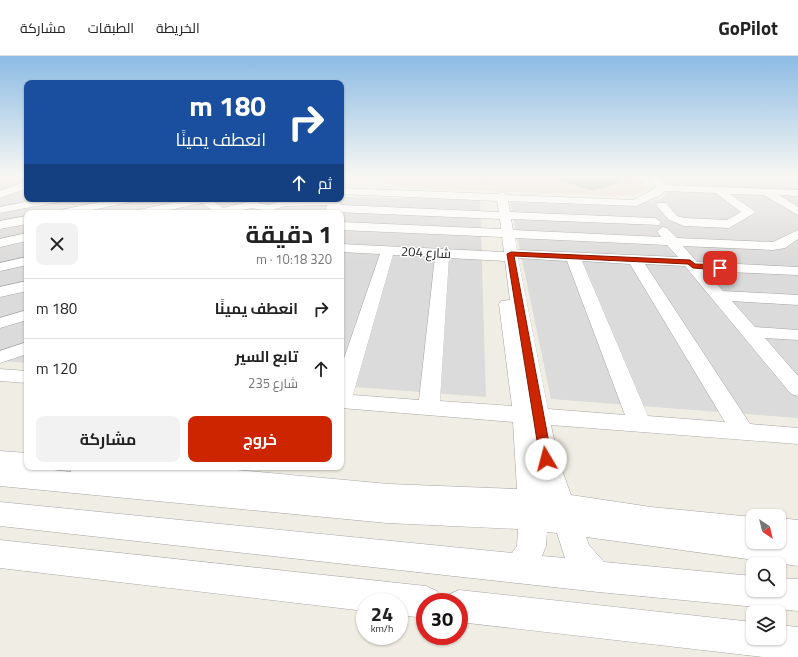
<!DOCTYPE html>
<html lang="ar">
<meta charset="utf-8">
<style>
body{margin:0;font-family:"Titillium Web",Cairo,sans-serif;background:#f2f2f2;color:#222;direction:rtl;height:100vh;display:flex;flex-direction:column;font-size:15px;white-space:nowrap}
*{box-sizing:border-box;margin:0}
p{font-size:13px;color:#767676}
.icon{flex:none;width:22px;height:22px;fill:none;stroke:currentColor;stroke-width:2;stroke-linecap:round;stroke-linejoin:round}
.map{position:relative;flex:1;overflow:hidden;direction:ltr}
.side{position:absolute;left:24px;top:154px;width:320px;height:260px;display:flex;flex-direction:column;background:#fff;border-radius:8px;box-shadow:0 1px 3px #0004;direction:rtl}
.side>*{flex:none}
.hud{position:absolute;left:24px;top:24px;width:320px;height:122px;border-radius:8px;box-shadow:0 1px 3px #0004;direction:rtl;background:#1a4fa0;color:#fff;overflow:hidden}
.needle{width:26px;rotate:145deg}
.tools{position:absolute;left:746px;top:453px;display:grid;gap:8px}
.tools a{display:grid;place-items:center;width:40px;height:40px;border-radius:8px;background:#fff;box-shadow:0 1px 3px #0004;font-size:20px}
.speed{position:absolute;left:356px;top:537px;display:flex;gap:8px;font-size:20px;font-weight:700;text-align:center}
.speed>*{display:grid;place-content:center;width:52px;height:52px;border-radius:50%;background:#fff;box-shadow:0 1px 3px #0004;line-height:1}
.speed small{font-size:10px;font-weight:400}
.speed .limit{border:6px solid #d22;background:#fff;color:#111}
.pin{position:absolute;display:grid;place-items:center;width:34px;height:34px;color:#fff;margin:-17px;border-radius:8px;box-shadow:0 2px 6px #0006}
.me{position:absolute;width:44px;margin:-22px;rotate:352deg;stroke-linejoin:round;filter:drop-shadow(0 0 3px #0008)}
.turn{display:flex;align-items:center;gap:14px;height:84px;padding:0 12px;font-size:18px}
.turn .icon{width:52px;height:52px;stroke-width:2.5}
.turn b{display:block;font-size:28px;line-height:34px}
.then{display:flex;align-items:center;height:38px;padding:0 12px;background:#0003;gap:8px;font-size:15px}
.round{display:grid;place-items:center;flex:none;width:42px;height:42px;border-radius:8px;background:#f2f2f2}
.head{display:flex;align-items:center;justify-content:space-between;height:68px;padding:0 12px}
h1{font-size:24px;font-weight:700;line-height:30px}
.primary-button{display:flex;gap:8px;margin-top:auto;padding:8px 12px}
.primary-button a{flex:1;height:46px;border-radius:8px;background:#cd2500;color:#fff;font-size:16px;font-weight:700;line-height:46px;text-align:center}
.primary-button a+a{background:#f2f2f2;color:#222}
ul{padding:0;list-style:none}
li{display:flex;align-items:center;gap:12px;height:60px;padding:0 12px;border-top:1px solid #e0e0e0}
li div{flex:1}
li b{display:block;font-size:15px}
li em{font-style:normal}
header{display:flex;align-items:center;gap:24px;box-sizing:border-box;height:56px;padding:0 20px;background:#fff;border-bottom:1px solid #e0e0e0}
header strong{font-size:19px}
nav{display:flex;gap:22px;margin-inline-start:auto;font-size:14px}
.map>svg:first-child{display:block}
</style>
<header>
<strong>GoPilot</strong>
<nav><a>الخريطة</a><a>الطبقات</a><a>مشاركة</a></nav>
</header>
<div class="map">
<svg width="798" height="601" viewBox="0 0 798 601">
<rect width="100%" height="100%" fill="#f0eee4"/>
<path fill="#dcdbdb" d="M 4,120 L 27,120 L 27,143 L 341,143 L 341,141 L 480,144 L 486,341 L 341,330 L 341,157 L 27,157 L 27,307 L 0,305 L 0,122 Z
M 658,120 L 798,120 L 798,362 L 551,343 L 510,146 L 628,150 L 661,143 L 671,133 Z"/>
<path fill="#f1d9d3" d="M 375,120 L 638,120 L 649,133 L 630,140 L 405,132 L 384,127 Z"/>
<path fill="#c4bdb3" stroke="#c2b7a6" d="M 556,120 L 630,120 L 631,123 L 593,134 L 555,123 Z"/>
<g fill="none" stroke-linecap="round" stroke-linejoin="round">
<defs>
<path id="minor" d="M 648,120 L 659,120 L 666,129 L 798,134 L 798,140 L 779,139 L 798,151 L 798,159 L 764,139 L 730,138 L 753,154 L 755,156 L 753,158 L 729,172 L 684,170 L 669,164 L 656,149 L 658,147 L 666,147 L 677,160 L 685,162 L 727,164 L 741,156 L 716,137 L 665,135 L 661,139 L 636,150 L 508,145 L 510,156 L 655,162 L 661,166 L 659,169 L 511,163 L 513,174 L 661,181 L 657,175 L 663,171 L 667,172 L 677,182 L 773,186 L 798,174 L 798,183 L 785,192 L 773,194 L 683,190 L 697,206 L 798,211 L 798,219 L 705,215 L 723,235 L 798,239 L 798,249 L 732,245 L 755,271 L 798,274 L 798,284 L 765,282 L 798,320 L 798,340 L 791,338 L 685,210 L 645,208 L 750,368 L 798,372 L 798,388 L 551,369 L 558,403 L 571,439 L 651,451 L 753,461 L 753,486 L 779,486 L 779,462 L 798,464 L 798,510 L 586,481 L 589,489 L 604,506 L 753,520 L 753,534 L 779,534 L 779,522 L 798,523 L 798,555 L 598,536 L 0,470 L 0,446 L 512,497 L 517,490 L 518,473 L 387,467 L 0,430 L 0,395 L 27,397 L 27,411 L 71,416 L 69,411 L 204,411 L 389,428 L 517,433 L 513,366 L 341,352 L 341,311 L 380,198 L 341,196 L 341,188 L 504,196 L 502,181 L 341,174 L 341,166 L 501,173 L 500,163 L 336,156 L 329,157 L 325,154 L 328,149 L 285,150 L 269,155 L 251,152 L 230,157 L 210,157 L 212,154 L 202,147 L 155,157 L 132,157 L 138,154 L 191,143 L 210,143 L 223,152 L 248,146 L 250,143 L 263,143 L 258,147 L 269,149 L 277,146 L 277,143 L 337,143 L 341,146 L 340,149 L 499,156 L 497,145 L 341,138 L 341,132 L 497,138 L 502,136 L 507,139 L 634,144 L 657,131 ZM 515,182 L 667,189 L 678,201 L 517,194 ZM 393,199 L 435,201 L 419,344 L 353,339 ZM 449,202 L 505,205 L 510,244 L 501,245 L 499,248 L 512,350 L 440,345 ZM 518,202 L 567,205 L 625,359 L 548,353 ZM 582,205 L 630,208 L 725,366 L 648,360 ZM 547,476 L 557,477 L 565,502 L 542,500 L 546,490 Z
M 27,125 L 27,132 L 0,142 L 0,135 Z
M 41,143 L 63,143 L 58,146 L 0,157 L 0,151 Z
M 114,143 L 135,143 L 130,146 L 78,157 L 55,157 L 61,154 Z
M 27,160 L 27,168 L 0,173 L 0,165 Z
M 27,177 L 27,185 L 0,191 L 0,183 Z
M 27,201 L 27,209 L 0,215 L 0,207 Z
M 27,225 L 27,235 L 0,241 L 0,231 Z
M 27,254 L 27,264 L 0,272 L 0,262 Z
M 27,286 L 27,298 L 0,307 L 0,295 Z
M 0,313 L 27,315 L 27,327 L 0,325 Z
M 0,484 L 426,530 L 437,535 L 442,546 L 425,546 L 425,562 L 399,559 L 399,546 L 365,546 L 365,555 L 0,512 Z
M 459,534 L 753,566 L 753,582 L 779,582 L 779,569 L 798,571 L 798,601 L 763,601 L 459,566 L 459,546 L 445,546 L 448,539 Z"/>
</defs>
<use href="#minor" stroke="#a5a5a5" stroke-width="1"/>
<path stroke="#ff9166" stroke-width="1.5" stroke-dasharray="1 1" stroke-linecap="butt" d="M 484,127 L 485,120"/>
<use href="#minor" fill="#fff" fill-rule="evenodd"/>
</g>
<linearGradient id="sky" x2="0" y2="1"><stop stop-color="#8cbbe4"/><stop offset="0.59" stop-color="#f8f7f3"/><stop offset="1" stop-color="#f8f7f3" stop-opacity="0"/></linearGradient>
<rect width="798" height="204" fill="url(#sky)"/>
<path fill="#cd2500" stroke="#851800" d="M 511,196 L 690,204 L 695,208 L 720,209 L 723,212 L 720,214 L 693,212 L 688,208 L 514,200 L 552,403 L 550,406 L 542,406 L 540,403 L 507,198 Z"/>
<g text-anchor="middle" stroke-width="3" stroke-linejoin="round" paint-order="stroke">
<g font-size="13" fill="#1e1e1e" stroke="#fff">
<text transform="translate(426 196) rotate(3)" y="5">شارع 204</text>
</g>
</g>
</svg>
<div class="tools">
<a><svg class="needle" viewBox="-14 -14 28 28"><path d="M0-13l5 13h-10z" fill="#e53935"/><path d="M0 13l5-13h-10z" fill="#767676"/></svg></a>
<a><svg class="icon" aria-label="search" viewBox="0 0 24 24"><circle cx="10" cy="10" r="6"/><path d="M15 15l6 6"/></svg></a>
<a><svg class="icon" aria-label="layers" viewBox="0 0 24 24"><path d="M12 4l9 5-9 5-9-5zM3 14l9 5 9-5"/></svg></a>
</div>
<div class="speed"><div>24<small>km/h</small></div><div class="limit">30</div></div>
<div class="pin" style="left:720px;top:212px;background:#d93025"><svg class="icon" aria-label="arrive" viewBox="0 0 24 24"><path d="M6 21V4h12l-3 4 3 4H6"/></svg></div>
<svg class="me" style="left:546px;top:403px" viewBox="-20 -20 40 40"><circle r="19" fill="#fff"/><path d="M0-13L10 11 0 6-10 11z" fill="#cd2500"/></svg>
<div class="hud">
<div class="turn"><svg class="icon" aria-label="right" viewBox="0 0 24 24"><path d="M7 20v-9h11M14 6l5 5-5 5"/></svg><div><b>180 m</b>انعطف يمينًا</div></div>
<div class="then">ثم<svg class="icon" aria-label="ahead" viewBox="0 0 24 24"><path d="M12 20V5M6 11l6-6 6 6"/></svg></div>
</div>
<section class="side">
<div class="head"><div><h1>1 دقيقة</h1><p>320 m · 10:18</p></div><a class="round"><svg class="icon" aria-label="close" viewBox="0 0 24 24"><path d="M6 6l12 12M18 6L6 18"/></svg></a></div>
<ul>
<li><svg class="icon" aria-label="right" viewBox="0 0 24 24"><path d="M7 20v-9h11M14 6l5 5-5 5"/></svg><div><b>انعطف يمينًا</b></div><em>180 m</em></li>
<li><svg class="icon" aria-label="ahead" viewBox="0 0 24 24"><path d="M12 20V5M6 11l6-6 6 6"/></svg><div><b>تابع السير</b><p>شارع 235</p></div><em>120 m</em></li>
</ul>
<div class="primary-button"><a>خروج</a><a>مشاركة</a></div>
</section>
</div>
